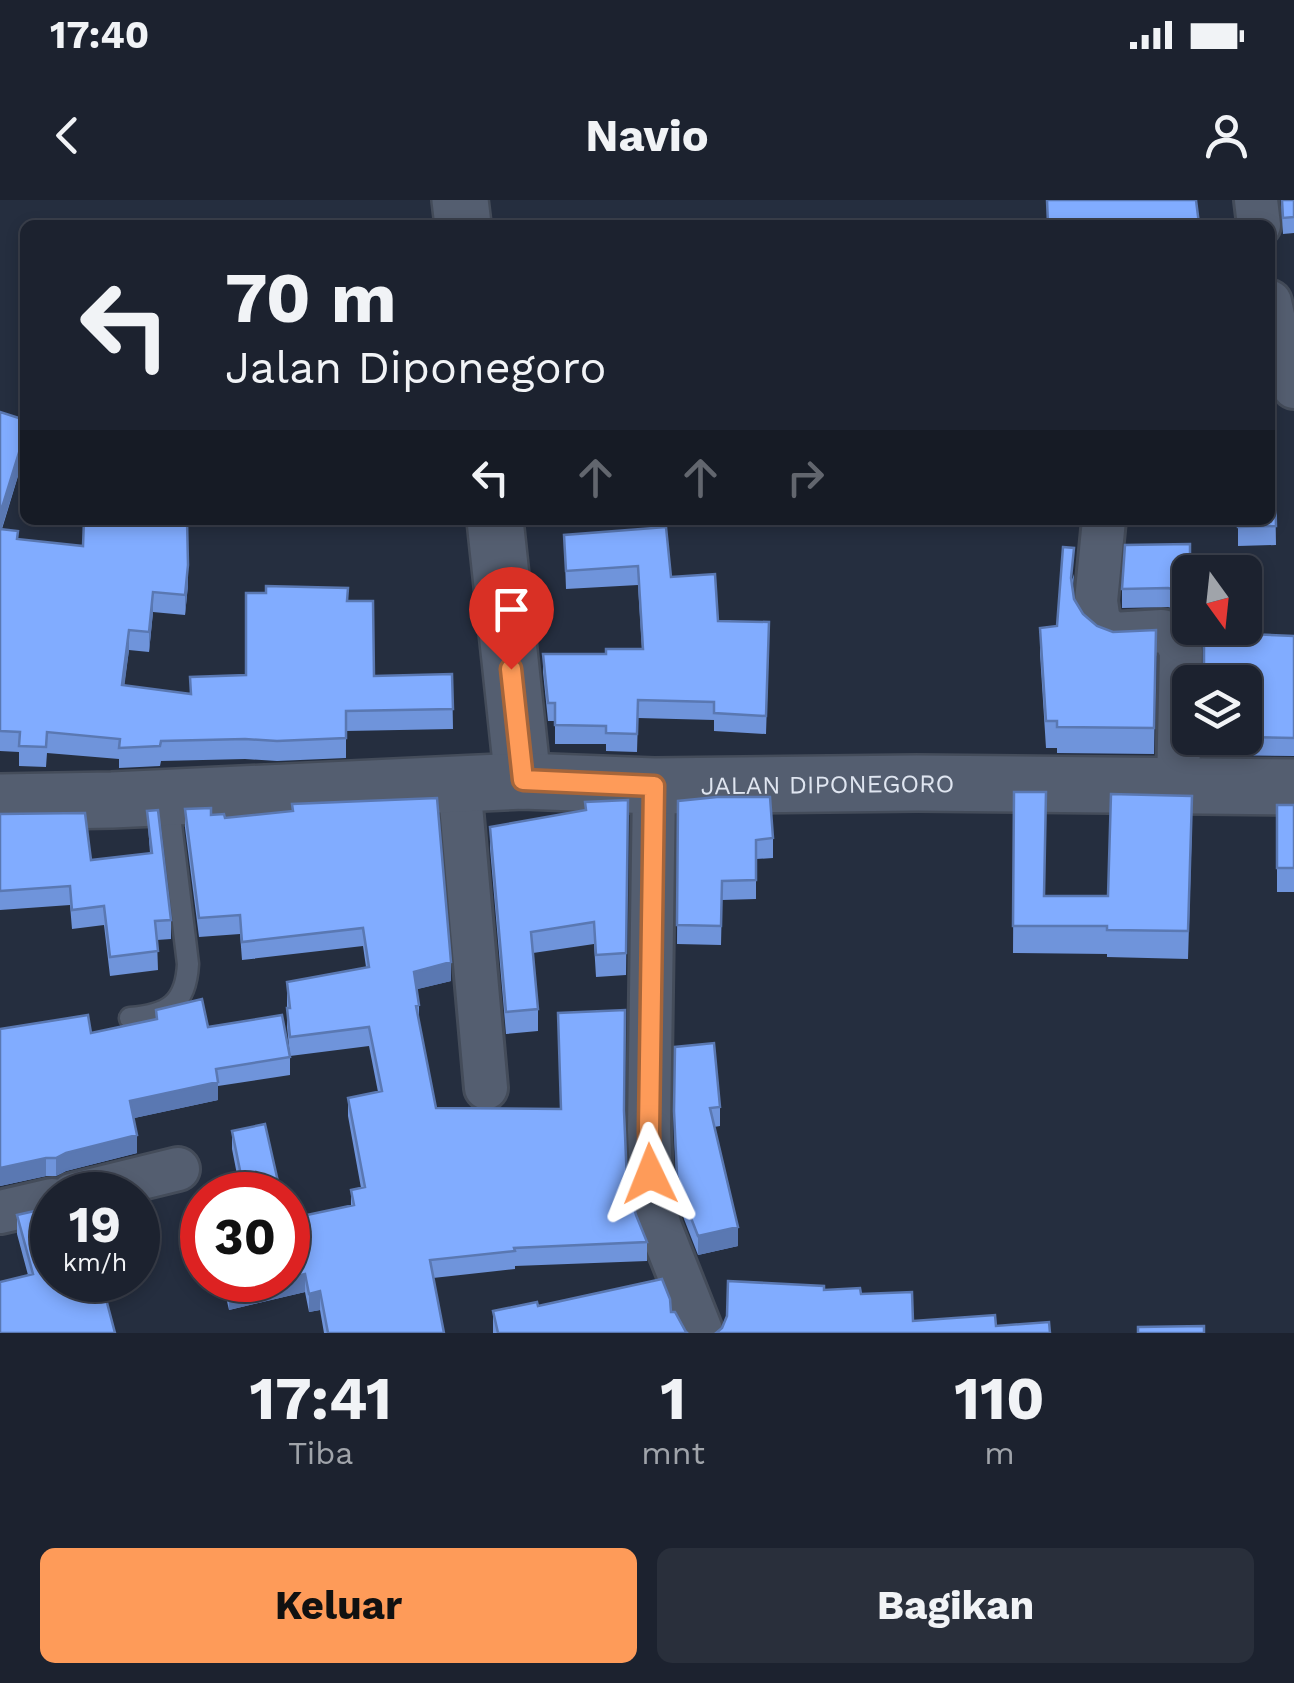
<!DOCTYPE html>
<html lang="id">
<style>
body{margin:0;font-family:"Work Sans",sans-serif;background:#292f3b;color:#f1f3f6;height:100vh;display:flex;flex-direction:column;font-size:38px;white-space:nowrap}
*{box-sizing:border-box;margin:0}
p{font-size:32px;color:#a0a4aa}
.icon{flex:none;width:55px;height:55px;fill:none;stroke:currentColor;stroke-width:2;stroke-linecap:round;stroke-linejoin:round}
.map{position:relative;height:1133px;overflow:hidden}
.details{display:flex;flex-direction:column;background:#1c222f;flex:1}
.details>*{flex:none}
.top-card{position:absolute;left:20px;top:20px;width:1255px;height:305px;border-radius:15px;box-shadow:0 5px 15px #0003,0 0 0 2px #3a3f4b;background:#1c222f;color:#f1f3f6;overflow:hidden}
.needle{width:65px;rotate:165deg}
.fabs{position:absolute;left:1172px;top:355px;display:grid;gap:20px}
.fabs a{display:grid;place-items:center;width:90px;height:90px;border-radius:15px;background:#1c222f;box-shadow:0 5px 15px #0003,0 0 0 2px #3a3f4b;font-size:50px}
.speed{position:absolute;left:30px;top:972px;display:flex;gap:20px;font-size:50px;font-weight:700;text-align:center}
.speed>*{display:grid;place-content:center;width:130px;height:130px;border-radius:50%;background:#1c222f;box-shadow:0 5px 15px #0003,0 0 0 2px #3a3f4b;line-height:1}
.speed small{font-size:25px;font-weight:400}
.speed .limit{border:15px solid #d22;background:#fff;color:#111}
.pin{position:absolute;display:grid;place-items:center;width:85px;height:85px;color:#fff;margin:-102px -42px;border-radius:50% 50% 50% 0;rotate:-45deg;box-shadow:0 0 10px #0007}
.pin .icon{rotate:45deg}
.me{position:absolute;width:110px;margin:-55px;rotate:358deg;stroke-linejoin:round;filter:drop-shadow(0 0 8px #0008)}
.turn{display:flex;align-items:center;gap:35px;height:210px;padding:0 40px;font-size:45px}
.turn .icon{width:130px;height:130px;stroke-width:2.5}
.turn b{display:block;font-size:70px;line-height:85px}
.lanes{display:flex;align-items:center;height:95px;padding:0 40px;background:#0003;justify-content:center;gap:50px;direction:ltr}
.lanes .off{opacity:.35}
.eta{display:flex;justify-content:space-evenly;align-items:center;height:170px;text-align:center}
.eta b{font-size:60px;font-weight:700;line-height:70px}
.primary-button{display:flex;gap:20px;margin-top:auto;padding:20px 40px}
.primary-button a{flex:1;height:115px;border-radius:15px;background:#fe9b59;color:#111;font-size:40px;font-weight:700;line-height:115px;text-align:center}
.primary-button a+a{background:#292f3b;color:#f1f3f6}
.status{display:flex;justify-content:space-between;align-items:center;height:70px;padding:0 50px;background:#1c222f;direction:ltr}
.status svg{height:28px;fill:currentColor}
header{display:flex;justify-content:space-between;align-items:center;height:130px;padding:0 40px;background:#1c222f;font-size:45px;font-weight:700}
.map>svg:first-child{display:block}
</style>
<div class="status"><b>17:40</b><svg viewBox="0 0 49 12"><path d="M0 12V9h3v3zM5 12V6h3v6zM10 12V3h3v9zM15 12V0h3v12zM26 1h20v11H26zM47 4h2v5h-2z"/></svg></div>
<header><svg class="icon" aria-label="back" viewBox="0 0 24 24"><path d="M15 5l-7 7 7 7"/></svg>Navio<svg class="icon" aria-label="person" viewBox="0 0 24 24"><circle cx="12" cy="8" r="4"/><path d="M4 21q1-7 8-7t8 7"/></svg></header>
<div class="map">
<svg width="1294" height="1133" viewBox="0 0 1294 1133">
<rect width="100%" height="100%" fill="#252e3f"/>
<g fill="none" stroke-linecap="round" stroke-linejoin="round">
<defs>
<path id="lane" d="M 130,818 C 168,815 186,804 188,764 L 168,599"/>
<path id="street" d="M 1256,0 L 1259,25
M 1270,102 L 1285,170 L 1294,187
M 1104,320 L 1096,401 L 1099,422 L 1113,434 L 1162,431 L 1173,434 L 1181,451 L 1178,586
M 459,583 L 486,888
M 654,586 L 649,930 L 652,998 L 660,1027 L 702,1133
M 72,995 L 178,969
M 0,1012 L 52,1000"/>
<g id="secondary">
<path d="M 460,0 L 463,25"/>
<path d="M 495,320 L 523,581"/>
<path id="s1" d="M 0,602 L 112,600 L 523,581 L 654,586 L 917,583 L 1294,587"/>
</g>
</defs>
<use href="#lane" stroke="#444c5a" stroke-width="25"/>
<use href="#street" stroke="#444c5a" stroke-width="48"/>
<use href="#secondary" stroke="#444c5a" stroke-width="60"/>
<use href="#lane" stroke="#545e70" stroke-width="20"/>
<use href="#street" stroke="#545e70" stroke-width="42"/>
<use href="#secondary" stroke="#545e70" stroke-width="55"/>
</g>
<path fill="#6f94db" d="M 1281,0 L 1294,0 L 1294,33 L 1283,34 Z
M 0,212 L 25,220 L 25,253 L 2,329 L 18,339 L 188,385 L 185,415 L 153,412 L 149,452 L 129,450 L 124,485 L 190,494 L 246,475 L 348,401 L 374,476 L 452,474 L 453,529 L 346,531 L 346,558 L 277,561 L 245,559 L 161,561 L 160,566 L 119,568 L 119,559 L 47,553 L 46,567 L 19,566 L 19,552 L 0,551 Z
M 1275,286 L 1276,345 L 1238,346 L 1238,320 Z
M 194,320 L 234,320 L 233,323 Z
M 564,335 L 671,377 L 718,421 L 769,440 L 766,534 L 714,531 L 714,520 L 638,518 L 637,552 L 606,551 L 606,544 L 555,544 L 555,521 L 548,521 L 543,472 L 543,454 L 606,454 L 642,449 L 638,385 L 566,389 Z
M 1190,344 L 1190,416 L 1180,410 L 1168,407 L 1122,408 L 1122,389 Z
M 1074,374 L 1073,387 L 1074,399 L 1083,414 L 1097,426 L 1113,432 L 1156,430 L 1154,554 L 1057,553 L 1057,548 L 1046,548 L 1040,454 L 1040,428 L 1057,426 Z
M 1249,434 L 1294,436 L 1294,556 L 1204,555 L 1204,538 Z
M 1014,592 L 1045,696 L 1108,696 L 1192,624 L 1188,759 L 1107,757 L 1107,754 L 1013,753 Z
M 628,600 L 626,775 L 596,777 L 594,744 L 533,753 L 538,809 L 538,831 L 506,834 L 490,648 L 490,627 L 585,610 Z
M 678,601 L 773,638 L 773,658 L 756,659 L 756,699 L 722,700 L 721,745 L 677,744 Z
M 1277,605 L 1294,605 L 1294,692 L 1277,692 Z
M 185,609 L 225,618 L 451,781 L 417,789 L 419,805 L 419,822 L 436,908 L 624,916 L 627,981 L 636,1015 L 647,1042 L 647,1061 L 515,1066 L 515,1069 L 433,1078 L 444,1133 L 324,1133 L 320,1110 L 309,1112 L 305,1092 L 229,1110 L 222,1080 L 288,1080 L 351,1006 L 351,990 L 361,988 L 348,916 L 348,898 L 378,892 L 369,846 L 290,856 L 287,827 L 287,782 L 366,767 L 363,746 L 242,760 L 240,734 L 199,737 L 185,628 Z
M 147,611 L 171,720 L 171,739 L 157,740 L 158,770 L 110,776 L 104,725 L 72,729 L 70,705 L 0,710 L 0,614 L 91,660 L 150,653 Z
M 156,810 L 290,857 L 290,875 L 218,886 L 218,900 L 134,918 L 137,953 L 66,971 L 56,976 L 46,976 L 0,986 L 0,829 L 91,833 L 156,820 Z
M 675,847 L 720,907 L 720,926 L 714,927 L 738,1046 L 698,1055 L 684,1019 L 677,994 L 674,930 Z
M 232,931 L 281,995 L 241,995 L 232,949 Z
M 17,1015 L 115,1133 L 28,1075 L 17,1034 Z
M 538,1106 L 671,1112 L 688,1133 L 493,1133 L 493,1111 Z"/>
<path fill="#5a78b2" d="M 25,233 L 25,253 L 0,334 L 0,314 Z
M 188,365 L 188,385 L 185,415 L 185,395 Z
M 153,392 L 153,412 L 149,452 L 149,432 Z
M 129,430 L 129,450 L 122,505 L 122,485 Z
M 451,762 L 451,781 L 414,790 L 414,772 Z
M 218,882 L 218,900 L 130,919 L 130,901 Z
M 137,935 L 137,953 L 66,971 L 56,976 L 56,958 L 66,953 Z
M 46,958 L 46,976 L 0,986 L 0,968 Z
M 738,1027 L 738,1046 L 698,1055 L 698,1036 Z
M 305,1074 L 305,1092 L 229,1110 L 229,1091 L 278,1080 L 288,1080 L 288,1078 Z
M 320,1091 L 320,1110 L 309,1112 L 309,1094 Z"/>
<path fill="#81acff" stroke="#5a78b2" stroke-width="2.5" d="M 1047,0 L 1196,0 L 1199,24 L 1213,23 L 1213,25 L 1048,24 Z
M 1282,0 L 1294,0 L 1294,17 L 1283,18 Z
M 0,212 L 25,220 L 25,233 L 0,314 Z
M 1270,286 L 1275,286 L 1276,326 L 1238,327 L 1238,320 L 1270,320 Z
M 84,320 L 187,320 L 188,365 L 185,395 L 153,392 L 149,432 L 129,430 L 122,485 L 191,494 L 190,477 L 246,475 L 246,393 L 266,393 L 266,386 L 348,388 L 347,401 L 373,401 L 374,476 L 452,474 L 453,509 L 346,511 L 346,538 L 277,541 L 245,539 L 161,541 L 160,546 L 119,548 L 120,539 L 47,532 L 46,547 L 19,546 L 20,532 L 0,531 L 0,329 L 18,331 L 17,339 L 83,346 Z
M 666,327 L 671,377 L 715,374 L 718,421 L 769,422 L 766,516 L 714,513 L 714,502 L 638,500 L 637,534 L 606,533 L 606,526 L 555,525 L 555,503 L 548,503 L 543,454 L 606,454 L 606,449 L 643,449 L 638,366 L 566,371 L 564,335 Z
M 1190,344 L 1190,397 L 1180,391 L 1168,388 L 1122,389 L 1125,345 Z
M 1063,347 L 1074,348 L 1071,378 L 1074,399 L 1083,414 L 1097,426 L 1113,432 L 1156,430 L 1154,528 L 1057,527 L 1057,521 L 1046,521 L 1040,428 L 1057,426 Z
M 1245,426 L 1249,426 L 1249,434 L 1294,436 L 1294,538 L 1245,537 L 1245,482 L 1204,482 L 1204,428 Z
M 1014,592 L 1046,592 L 1044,696 L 1108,696 L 1111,594 L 1192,596 L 1188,731 L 1107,730 L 1107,726 L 1013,726 Z
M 717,597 L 770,597 L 773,638 L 756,640 L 756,680 L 722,681 L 721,726 L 677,725 L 678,601 Z
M 437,598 L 451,762 L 414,772 L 419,805 L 416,806 L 436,908 L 561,909 L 558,813 L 625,810 L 624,911 L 627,981 L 636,1015 L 647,1042 L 514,1048 L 515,1051 L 430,1060 L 444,1133 L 328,1133 L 320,1091 L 309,1094 L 305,1074 L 288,1078 L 288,1019 L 354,1005 L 351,990 L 365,987 L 348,898 L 382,891 L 369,827 L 290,837 L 287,808 L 290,808 L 287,782 L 369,767 L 363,728 L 242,742 L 240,715 L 199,718 L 185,609 L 211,608 L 211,615 L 224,614 L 225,618 L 293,611 L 292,604 Z
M 628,600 L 626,753 L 596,755 L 594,722 L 531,732 L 538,809 L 506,812 L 490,627 L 586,610 L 585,602 Z
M 1277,605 L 1294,605 L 1294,668 L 1277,668 Z
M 158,610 L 171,720 L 155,721 L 158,751 L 110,757 L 104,706 L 72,710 L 70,686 L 0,691 L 0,614 L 85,613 L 91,660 L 152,653 L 147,611 Z
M 202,799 L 208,827 L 282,815 L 290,857 L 216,869 L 218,882 L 130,901 L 137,935 L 66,953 L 56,958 L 46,958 L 0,968 L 0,829 L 88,815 L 91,833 L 157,819 L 156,810 Z
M 714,843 L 720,907 L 710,908 L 738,1027 L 698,1036 L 684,1000 L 677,975 L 674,911 L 675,847 Z
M 265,924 L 281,995 L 245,995 L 232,931 Z
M 52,1007 L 52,1080 L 101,1080 L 115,1133 L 0,1133 L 0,1082 L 33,1074 L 17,1015 Z
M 662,1079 L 670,1099 L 671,1112 L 675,1112 L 686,1132 L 688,1133 L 498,1133 L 493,1111 L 537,1102 L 538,1106 Z
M 226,1080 L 278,1080 L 229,1091 Z
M 728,1081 L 824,1086 L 824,1090 L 860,1088 L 861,1094 L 912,1092 L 913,1121 L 995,1115 L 996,1126 L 1049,1122 L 1050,1133 L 716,1133 L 722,1128 L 727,1116 Z
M 1204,1126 L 1204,1133 L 1138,1133 L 1138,1127 Z"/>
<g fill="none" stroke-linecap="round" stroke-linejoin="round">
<defs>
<path id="route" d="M 511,469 L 523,580 L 654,586 L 649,930 L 650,974"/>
</defs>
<use href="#route" stroke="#a5653a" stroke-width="25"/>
<use href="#route" stroke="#fe9b59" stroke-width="18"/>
</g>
<g text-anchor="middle" stroke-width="10" stroke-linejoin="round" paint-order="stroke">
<g font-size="25" fill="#dfe5f0" stroke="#1c2434">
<text dy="9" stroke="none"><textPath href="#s1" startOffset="828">JALAN DIPONEGORO</textPath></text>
</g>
</g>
</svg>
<div class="fabs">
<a><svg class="needle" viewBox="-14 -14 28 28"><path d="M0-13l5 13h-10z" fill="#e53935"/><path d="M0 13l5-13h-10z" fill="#a0a4aa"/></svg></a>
<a><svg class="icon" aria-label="layers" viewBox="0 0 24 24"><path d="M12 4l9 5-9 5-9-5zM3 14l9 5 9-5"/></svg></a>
</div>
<div class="speed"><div>19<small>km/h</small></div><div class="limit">30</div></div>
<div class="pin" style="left:511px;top:469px;background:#d93025"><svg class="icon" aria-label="arrive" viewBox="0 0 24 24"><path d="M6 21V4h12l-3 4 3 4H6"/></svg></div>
<svg class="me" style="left:650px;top:974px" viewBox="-20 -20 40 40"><path d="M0-17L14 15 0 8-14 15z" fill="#fe9b59" stroke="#fff" stroke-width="4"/></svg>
<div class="top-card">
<div class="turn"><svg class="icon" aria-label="left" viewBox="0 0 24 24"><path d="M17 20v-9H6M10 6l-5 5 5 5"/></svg><div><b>70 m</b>Jalan Diponegoro</div></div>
<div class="lanes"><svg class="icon" aria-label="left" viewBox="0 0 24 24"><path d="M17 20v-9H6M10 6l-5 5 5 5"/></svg><svg class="icon off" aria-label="ahead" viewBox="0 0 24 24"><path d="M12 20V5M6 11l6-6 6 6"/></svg><svg class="icon off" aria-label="ahead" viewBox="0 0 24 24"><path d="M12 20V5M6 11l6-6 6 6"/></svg><svg class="icon off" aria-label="right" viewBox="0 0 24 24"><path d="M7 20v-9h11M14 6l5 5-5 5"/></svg></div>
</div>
</div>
<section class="details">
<div class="eta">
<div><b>17:41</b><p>Tiba</p></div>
<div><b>1</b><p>mnt</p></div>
<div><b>110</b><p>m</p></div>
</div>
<div class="primary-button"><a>Keluar</a><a>Bagikan</a></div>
</section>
